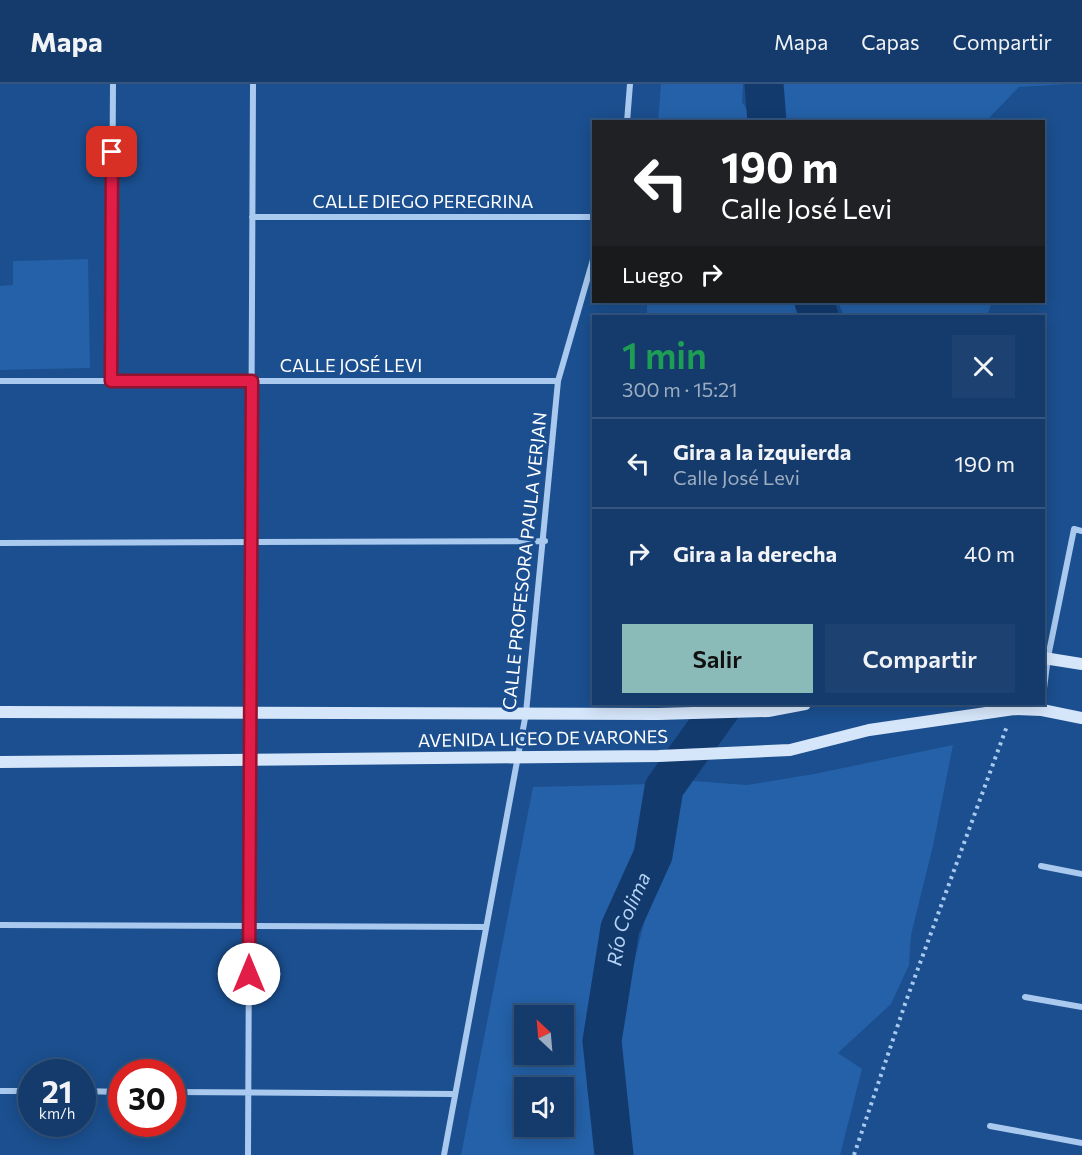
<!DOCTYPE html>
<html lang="es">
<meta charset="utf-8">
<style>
body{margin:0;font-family:Commissioner,sans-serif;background:#1d4271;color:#f1f3f6;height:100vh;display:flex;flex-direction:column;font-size:22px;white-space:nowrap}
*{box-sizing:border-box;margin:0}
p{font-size:20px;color:#9dadc1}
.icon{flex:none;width:33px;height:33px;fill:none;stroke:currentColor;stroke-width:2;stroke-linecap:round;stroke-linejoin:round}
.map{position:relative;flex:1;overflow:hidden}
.details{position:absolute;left:592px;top:231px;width:453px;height:390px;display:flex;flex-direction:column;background:#143b6b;border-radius:0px;box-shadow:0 3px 15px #0003,0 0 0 2px #33557e}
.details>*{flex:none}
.top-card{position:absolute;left:592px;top:36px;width:453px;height:183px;border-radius:0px;box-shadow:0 3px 15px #0003,0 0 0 2px #33557e;background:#202124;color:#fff;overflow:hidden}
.needle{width:39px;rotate:334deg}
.fabs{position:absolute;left:514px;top:921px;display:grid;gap:12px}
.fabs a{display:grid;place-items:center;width:60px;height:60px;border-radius:0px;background:#143b6b;box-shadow:0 3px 15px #0003,0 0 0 2px #33557e;font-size:30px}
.speed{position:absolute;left:18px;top:975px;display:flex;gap:12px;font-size:30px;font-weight:700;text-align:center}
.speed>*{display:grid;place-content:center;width:78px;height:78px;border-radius:50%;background:#143b6b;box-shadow:0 3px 15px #0003,0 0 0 2px #33557e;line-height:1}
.speed small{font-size:15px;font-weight:400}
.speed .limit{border:9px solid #d22;background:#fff;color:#111}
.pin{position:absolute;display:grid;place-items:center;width:51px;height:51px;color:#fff;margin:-26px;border-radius:12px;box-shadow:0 3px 9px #0006}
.me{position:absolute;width:66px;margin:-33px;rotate:0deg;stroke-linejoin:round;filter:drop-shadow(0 0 4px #0008)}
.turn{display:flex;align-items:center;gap:21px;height:126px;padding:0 30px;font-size:27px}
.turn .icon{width:78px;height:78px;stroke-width:2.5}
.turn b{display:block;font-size:42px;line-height:51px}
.then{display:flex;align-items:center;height:57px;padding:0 30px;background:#0003;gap:12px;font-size:22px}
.round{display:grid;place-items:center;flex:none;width:63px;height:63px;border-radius:0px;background:#1d4271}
.overview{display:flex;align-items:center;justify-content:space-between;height:102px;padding:0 30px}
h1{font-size:36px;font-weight:600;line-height:45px;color:#1e9e55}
.action{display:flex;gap:12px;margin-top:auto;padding:12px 30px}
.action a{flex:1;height:69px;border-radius:0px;background:#8bbbb9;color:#111;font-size:24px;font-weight:600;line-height:69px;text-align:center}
.action a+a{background:#1d4271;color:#f1f3f6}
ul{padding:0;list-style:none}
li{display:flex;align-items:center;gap:18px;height:90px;padding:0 30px;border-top:2px solid #33557e}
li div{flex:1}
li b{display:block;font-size:22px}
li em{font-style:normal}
header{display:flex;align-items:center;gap:36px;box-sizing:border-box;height:84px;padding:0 30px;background:#143b6b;border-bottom:2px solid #33557e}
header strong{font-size:28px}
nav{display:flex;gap:33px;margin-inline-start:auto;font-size:21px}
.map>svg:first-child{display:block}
</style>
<header>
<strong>Mapa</strong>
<nav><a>Mapa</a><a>Capas</a><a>Compartir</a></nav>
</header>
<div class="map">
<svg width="1082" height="1071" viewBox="0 0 1082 1071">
<rect width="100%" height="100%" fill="#1b4f8f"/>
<path fill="#2461a8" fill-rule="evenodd" d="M 661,0 L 743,0 L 742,18 L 754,37 L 658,37 Z
M 776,0 L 1067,0 L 1019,3 L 985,38 L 779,37 Z
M 88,175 L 90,284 L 0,286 L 0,202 L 13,201 L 13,177 Z
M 647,218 L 802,218 L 807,232 L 647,232 Z
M 838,218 L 992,218 L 987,232 L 844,232 Z
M 953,661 L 933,762 L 911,851 L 909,881 L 891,920 L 838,969 L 862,985 L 840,1071 L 628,1071 L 615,954 L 680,696 L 747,701 L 814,690 Z
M 653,700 L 649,754 L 612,823 L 590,927 L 587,1005 L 600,1039 L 598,1071 L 461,1071 L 533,703 ZM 525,932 L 564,932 L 564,970 L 525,970 ZM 525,1004 L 564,1004 L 564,1042 L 525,1042 Z"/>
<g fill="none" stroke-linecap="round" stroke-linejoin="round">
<g stroke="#123a6d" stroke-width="39">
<path d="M 764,0 L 767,38"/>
<path d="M 814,218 L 819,232"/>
<path id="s1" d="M 614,1071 L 602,957 L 620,844 L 653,771 L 664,704 L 724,620"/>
</g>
<path stroke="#a9c9ee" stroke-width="4" stroke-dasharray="3 4.5" stroke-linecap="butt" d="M 854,1071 L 905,920 L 1007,642"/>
<path stroke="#a9c9ee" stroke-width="6" d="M 627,38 L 630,0
M 252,133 L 594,133
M 0,297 L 558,297
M 111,297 L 113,0
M 0,459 L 545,457
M 1044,604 L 1048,573 L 1074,445 L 1082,447
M 1041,782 L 1082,790
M 0,841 L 486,843
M 1025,913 L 1082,923
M 0,1007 L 32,1007
M 82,1007 L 122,1008
M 172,1008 L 454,1010
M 990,1042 L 1082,1059
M 248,1071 L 253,0
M 444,1071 L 526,629 L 558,297 L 594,172"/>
<path stroke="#d6e6fa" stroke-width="12" d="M 1044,574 L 1082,580
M 0,628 L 658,630 L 768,627 L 805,620
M 0,678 L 659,672 L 790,666 L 869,646 L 1014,625 L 1042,626 L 1082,634"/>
</g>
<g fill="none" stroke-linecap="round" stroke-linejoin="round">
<defs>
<path id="route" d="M 112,68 L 111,297 L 252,297 L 249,890"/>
</defs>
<use href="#route" stroke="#92132f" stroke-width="15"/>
<use href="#route" stroke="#e11d48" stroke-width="10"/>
</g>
<g text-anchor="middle" stroke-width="6" stroke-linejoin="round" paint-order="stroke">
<g font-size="18" fill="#fff" stroke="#1b4f8f">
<text x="423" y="124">CALLE DIEGO PEREGRINA</text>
<text x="351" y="288">CALLE JOSÉ LEVI</text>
<text transform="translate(525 477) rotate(-84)" y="6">CALLE PROFESORA PAULA VERJAN</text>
<text transform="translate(543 655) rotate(-1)" y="6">AVENIDA LICEO DE VARONES</text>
</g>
<g font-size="20" font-style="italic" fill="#b5d3f5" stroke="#1b4f8f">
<text dy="7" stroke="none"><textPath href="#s1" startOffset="240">Río Colima</textPath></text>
</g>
</g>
</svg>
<div class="fabs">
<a><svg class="needle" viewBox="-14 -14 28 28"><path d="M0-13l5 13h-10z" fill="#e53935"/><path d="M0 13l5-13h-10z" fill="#9dadc1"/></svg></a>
<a><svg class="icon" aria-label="sound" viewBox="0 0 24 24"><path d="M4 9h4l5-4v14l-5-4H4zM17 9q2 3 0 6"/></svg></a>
</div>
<div class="speed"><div>21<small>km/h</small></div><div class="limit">30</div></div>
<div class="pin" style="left:112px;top:68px;background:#d93025"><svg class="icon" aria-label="arrive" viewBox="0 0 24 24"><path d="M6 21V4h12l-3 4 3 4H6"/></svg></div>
<svg class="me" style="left:249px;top:890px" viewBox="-20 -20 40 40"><circle r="19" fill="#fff"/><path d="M0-13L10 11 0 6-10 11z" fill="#e11d48"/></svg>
<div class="top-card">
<div class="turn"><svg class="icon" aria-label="left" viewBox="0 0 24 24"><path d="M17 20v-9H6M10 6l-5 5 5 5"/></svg><div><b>190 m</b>Calle José Levi</div></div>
<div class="then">Luego<svg class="icon" aria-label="right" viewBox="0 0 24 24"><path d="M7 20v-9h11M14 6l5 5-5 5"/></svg></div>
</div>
<section class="details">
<div class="overview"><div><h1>1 min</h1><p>300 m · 15:21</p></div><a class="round"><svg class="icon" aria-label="close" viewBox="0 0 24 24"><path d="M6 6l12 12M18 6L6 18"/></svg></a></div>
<ul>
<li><svg class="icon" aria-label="left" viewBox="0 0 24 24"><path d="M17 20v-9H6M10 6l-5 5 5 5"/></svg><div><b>Gira a la izquierda</b><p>Calle José Levi</p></div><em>190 m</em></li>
<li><svg class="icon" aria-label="right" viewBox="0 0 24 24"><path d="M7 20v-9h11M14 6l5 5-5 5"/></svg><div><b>Gira a la derecha</b></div><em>40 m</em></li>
</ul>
<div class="action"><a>Salir</a><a>Compartir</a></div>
</section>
</div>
